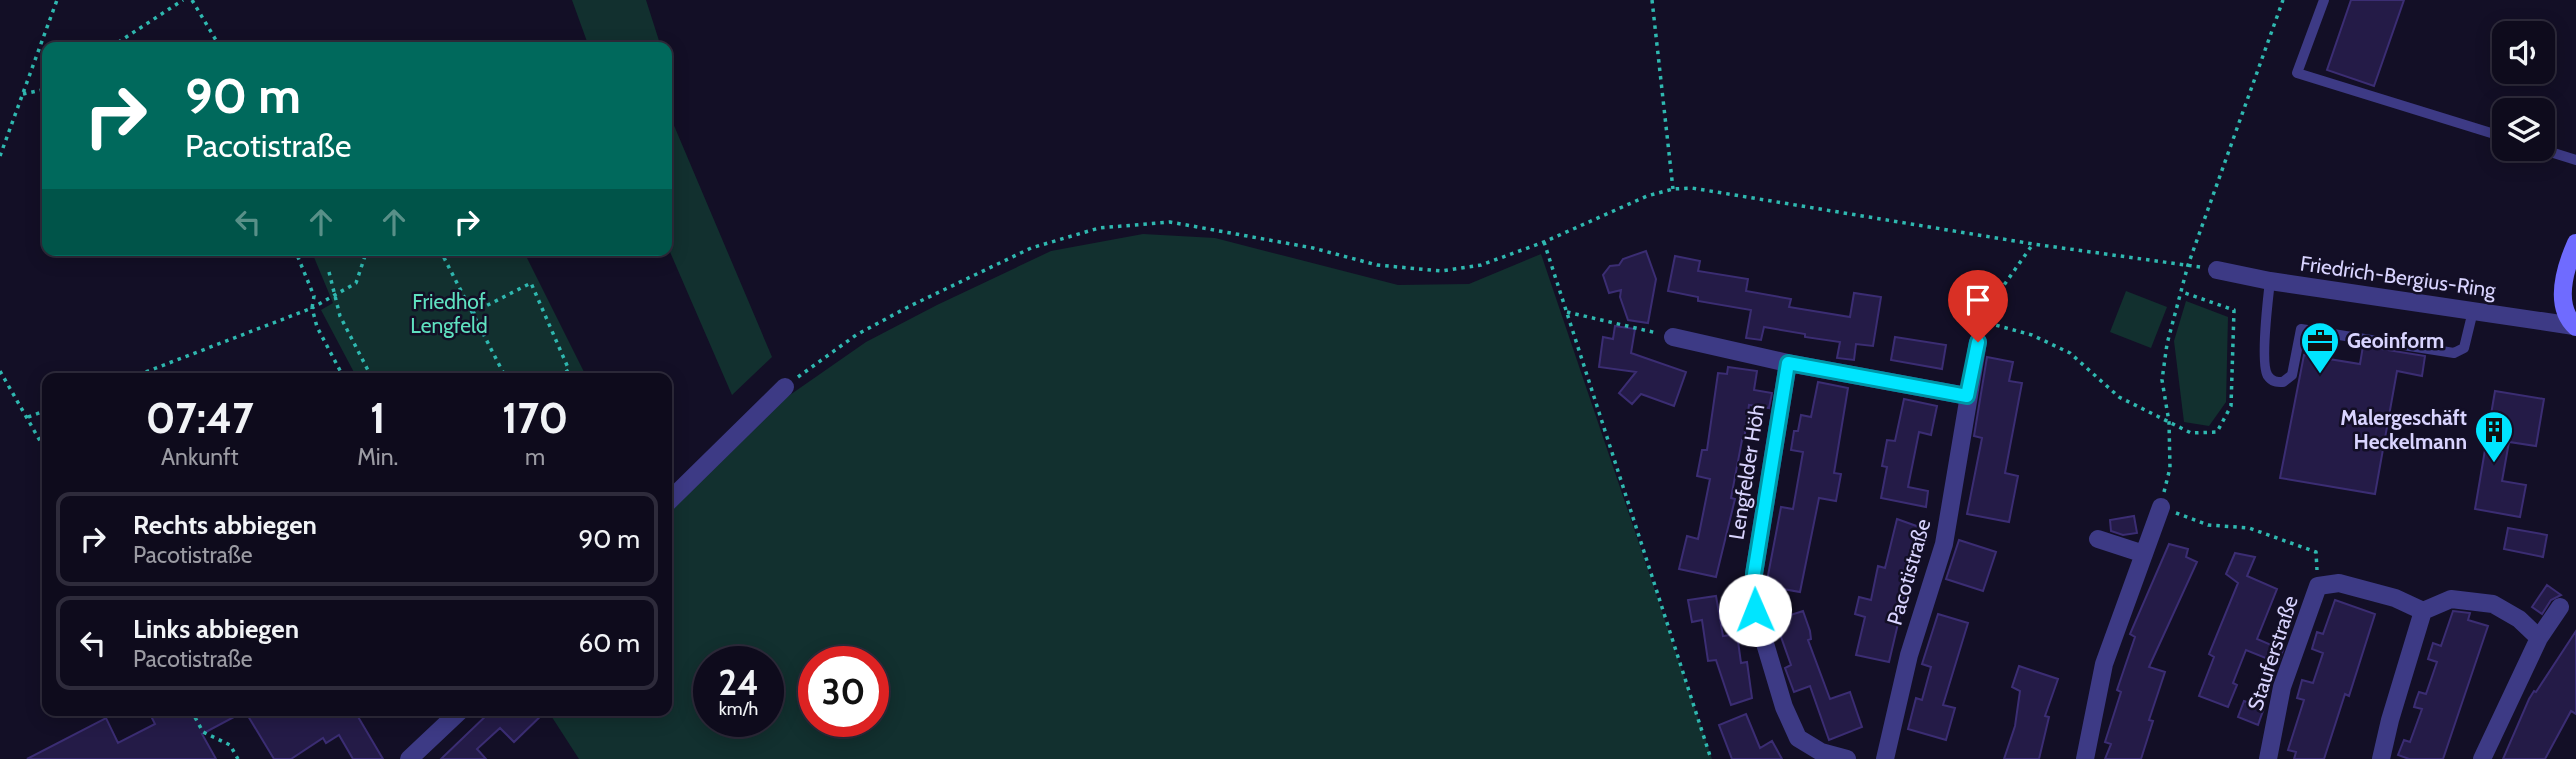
<!DOCTYPE html>
<html lang="de">
<meta charset="utf-8">
<style>
body{margin:0;font-family:Cabin,sans-serif;background:#1c1929;color:#f1f3f6;height:100vh;display:flex;flex-direction:column;font-size:26px;white-space:nowrap}
*{box-sizing:border-box;margin:0}
p{font-size:23px;color:#9b9ba3}
.icon{flex:none;width:38px;height:38px;fill:none;stroke:currentColor;stroke-width:2;stroke-linecap:round;stroke-linejoin:round}
.map{position:relative;flex:1;overflow:hidden}
.side{position:absolute;left:42px;top:373px;width:630px;height:343px;display:flex;flex-direction:column;background:#0e0b1c;border-radius:14px;box-shadow:0 4px 18px #0003,0 0 0 2px #2e2b3b}
.side>*{flex:none}
.top-card{position:absolute;left:42px;top:42px;width:630px;height:214px;border-radius:14px;box-shadow:0 4px 18px #0003,0 0 0 2px #2e2b3b;background:#00695c;color:#fff;overflow:hidden}
.fabs{position:absolute;left:2492px;top:21px;display:grid;gap:14px}
.fabs a{display:grid;place-items:center;width:63px;height:63px;border-radius:14px;background:#0e0b1c;box-shadow:0 4px 18px #0003,0 0 0 2px #2e2b3b;font-size:35px}
.speed{position:absolute;left:693px;top:646px;display:flex;gap:14px;font-size:35px;font-weight:700;text-align:center}
.speed>*{display:grid;place-content:center;width:91px;height:91px;border-radius:50%;background:#0e0b1c;box-shadow:0 4px 18px #0003,0 0 0 2px #2e2b3b;line-height:1}
.speed small{font-size:18px;font-weight:400}
.speed .limit{border:10px solid #d22;background:#fff;color:#111}
.pin{position:absolute;display:grid;place-items:center;width:60px;height:60px;color:#fff;margin:-72px -30px;border-radius:50% 50% 50% 0;rotate:-45deg;box-shadow:0 0 7px #0007}
.pin .icon{rotate:45deg}
.me{position:absolute;width:77px;margin:-38px;rotate:359deg;stroke-linejoin:round;filter:drop-shadow(0 0 5px #0008)}
.turn{display:flex;align-items:center;gap:24px;height:147px;padding:0 28px;font-size:32px}
.turn .icon{width:91px;height:91px;stroke-width:2.5}
.turn b{display:block;font-size:49px;line-height:60px}
.lanes{display:flex;align-items:center;height:66px;padding:0 28px;background:#0003;justify-content:center;gap:35px;direction:ltr}
.lanes .off{opacity:.35}
.eta{display:flex;justify-content:space-evenly;align-items:center;height:119px;text-align:center}
.eta b{font-size:42px;font-weight:800;line-height:49px}
ul{padding:0;list-style:none}
li{display:flex;align-items:center;gap:21px;height:94px;margin:0 14px 10px;padding:0 14px;border:4px solid #2e2b3b;border-radius:14px}
li div{flex:1}
li b{display:block;font-size:26px}
li em{font-style:normal}
.map>svg:first-child{display:block}
</style>
<div class="map">
<svg width="2576" height="759" viewBox="0 0 2576 759">
<rect width="100%" height="100%" fill="#130f26"/>
<path fill="#12302f" fill-rule="evenodd" d="M 572,0 L 646,0 L 661,47 L 589,47 Z
M 667,109 L 772,357 L 732,395 L 667,245 Z
M 1143,234 L 1215,238 L 1398,285 L 1469,284 L 1541,254 L 1712,759 L 579,759 L 548,711 L 667,710 L 667,514 L 787,397 L 866,342 L 937,305 L 1051,251 ZM 709,662 L 768,662 L 768,721 L 709,721 ZM 814,662 L 873,662 L 873,721 L 814,721 Z
M 311,250 L 523,250 L 587,378 L 357,378 L 321,310 L 333,303 Z
M 2126,291 L 2167,307 L 2151,348 L 2110,332 Z
M 2186,301 L 2228,317 L 2226,402 L 2209,426 L 2184,422 L 2174,341 Z"/>
<path fill="#241b47" stroke="#3b2d73" stroke-width="2" d="M 2351,0 L 2404,0 L 2374,86 L 2327,70 Z
M 1646,251 L 1656,279 L 1648,323 L 1628,320 L 1620,297 L 1621,290 L 1609,293 L 1603,275 L 1610,266 L 1619,265 L 1623,259 Z
M 1675,256 L 1700,261 L 1698,271 L 1748,279 L 1746,291 L 1791,299 L 1789,307 L 1850,317 L 1854,293 L 1881,297 L 1873,346 L 1856,344 L 1854,360 L 1837,358 L 1840,342 L 1805,337 L 1805,334 L 1764,327 L 1761,340 L 1746,338 L 1751,310 L 1698,301 L 1698,297 L 1668,291 Z
M 1615,326 L 1635,329 L 1631,353 L 1686,372 L 1674,406 L 1641,394 L 1632,404 L 1619,393 L 1636,372 L 1599,367 L 1603,337 L 1613,339 Z
M 1895,337 L 1946,345 L 1942,369 L 1891,360 Z
M 2363,346 L 2425,356 L 2422,376 L 2397,371 L 2375,494 L 2280,478 L 2304,355 L 2360,364 Z
M 1987,357 L 2013,362 L 2009,381 L 2022,383 L 2005,473 L 2018,476 L 2009,522 L 1967,514 L 1982,438 L 1974,436 Z
M 1728,367 L 1757,371 L 1754,390 L 1772,393 L 1769,408 L 1749,405 L 1744,440 L 1742,440 L 1731,498 L 1735,499 L 1716,577 L 1679,569 L 1687,536 L 1698,539 L 1710,479 L 1697,476 L 1702,450 L 1707,450 L 1718,373 L 1727,374 Z
M 1818,382 L 1848,388 L 1834,473 L 1841,474 L 1836,501 L 1819,498 L 1800,592 L 1766,586 L 1781,507 L 1793,509 L 1803,452 L 1791,450 L 1794,431 L 1798,431 L 1801,415 L 1811,417 Z
M 2495,391 L 2544,399 L 2536,446 L 2509,442 L 2502,481 L 2526,485 L 2520,517 L 2475,509 Z
M 1904,399 L 1937,406 L 1931,435 L 1919,432 L 1908,487 L 1928,491 L 1926,507 L 1881,498 L 1887,467 L 1882,466 L 1887,440 L 1895,441 Z
M 2134,516 L 2137,533 L 2123,535 L 2111,531 L 2110,520 Z
M 1897,519 L 1922,528 L 1920,536 L 1924,536 L 1919,556 L 1917,556 L 1907,599 L 1904,598 L 1889,662 L 1856,655 L 1865,617 L 1855,614 L 1859,597 L 1871,600 L 1878,566 L 1885,568 Z
M 2508,528 L 2547,535 L 2543,557 L 2504,549 Z
M 1959,540 L 1996,552 L 1983,591 L 1946,579 Z
M 2169,544 L 2188,549 L 2186,557 L 2197,562 L 2149,667 L 2165,672 L 2149,720 L 2153,721 L 2141,759 L 2105,759 L 2111,744 L 2105,742 L 2121,692 L 2117,690 L 2135,637 L 2130,634 Z
M 2235,553 L 2255,557 L 2247,576 L 2277,589 L 2257,639 L 2283,650 L 2278,663 L 2246,650 L 2233,683 L 2237,685 L 2228,707 L 2199,696 L 2214,657 L 2209,654 L 2238,583 L 2226,574 Z
M 2547,585 L 2561,595 L 2551,600 L 2542,614 L 2532,607 Z
M 1716,596 L 1723,636 L 1737,634 L 1741,663 L 1747,662 L 1752,698 L 1731,705 L 1716,660 L 1708,661 L 1702,620 L 1692,622 L 1688,600 Z
M 2335,600 L 2375,614 L 2349,696 L 2345,694 L 2324,759 L 2294,759 L 2296,752 L 2288,750 L 2304,700 L 2297,698 L 2302,680 L 2313,683 L 2323,653 L 2312,649 L 2317,632 L 2323,634 Z
M 1803,611 L 1810,631 L 1811,639 L 1808,640 L 1830,699 L 1850,692 L 1862,727 L 1829,740 L 1810,686 L 1794,692 L 1785,668 L 1791,665 L 1775,620 Z
M 2453,611 L 2470,613 L 2468,620 L 2488,626 L 2443,759 L 2409,759 L 2398,755 L 2404,740 L 2410,742 L 2422,709 L 2414,707 L 2416,700 L 2419,692 L 2426,694 L 2437,662 L 2428,659 L 2433,643 L 2441,646 Z
M 1938,614 L 1968,623 L 1943,705 L 1955,708 L 1946,740 L 1908,729 L 1916,698 L 1922,700 L 1931,667 L 1922,664 Z
M 2576,631 L 2576,714 L 2571,711 L 2545,759 L 2503,759 L 2529,699 L 2534,691 L 2536,692 Z
M 2019,666 L 2058,679 L 2045,716 L 2049,717 L 2039,759 L 2004,759 L 2015,726 L 2020,691 L 2012,687 Z
M 2244,701 L 2264,708 L 2258,725 L 2238,717 Z
M 148,710 L 354,710 L 383,759 L 353,759 L 339,735 L 326,743 L 323,738 L 291,759 L 274,759 L 245,711 L 202,734 L 216,759 L 27,759 L 106,718 L 118,743 L 155,724 Z
M 492,710 L 547,710 L 514,742 L 500,728 L 477,749 L 486,759 L 441,759 Z
M 1746,714 L 1760,748 L 1772,741 L 1782,759 L 1732,759 L 1719,725 Z"/>
<g fill="none" stroke-linecap="round" stroke-linejoin="round">
<path stroke="#2fb8b0" stroke-width="3.5" stroke-dasharray="3.5 5" stroke-linecap="butt" d="M 192,0 L 220,47
M 1652,0 L 1673,189
M 111,47 L 183,0
M 23,94 L 47,89
M 0,156 L 57,0
M 1544,242 L 1711,759
M 440,250 L 506,378
M 329,272 L 340,316 L 372,378
M 1567,312 L 1657,333
M 472,313 L 531,283 L 569,370 L 555,378
M 1987,323 L 1997,295 L 2033,244
M 1988,323 L 2032,335 L 2070,353 L 2119,397 L 2191,433 L 2217,432 L 2231,406 L 2234,310 L 2182,292
M 0,371 L 47,453
M 798,377 L 856,335 L 908,307 L 1031,248 L 1099,228 L 1170,222 L 1313,248 L 1377,265 L 1441,271 L 1481,265 L 1544,242 L 1647,196 L 1673,189 L 1692,188 L 2033,244 L 2200,267
M 130,378 L 312,308 L 314,296 L 295,250
M 344,378 L 317,327 L 312,308 L 356,283 L 367,250
M 28,417 L 47,410
M 2164,492 L 2170,468 L 2169,422 L 2162,380 L 2167,344 L 2188,265 L 2283,0
M 2176,513 L 2208,525 L 2249,528 L 2316,552 L 2317,570
M 191,710 L 203,732 L 230,745 L 238,759"/>
<path stroke="#3d3a85" stroke-width="10" d="M 2324,0 L 2297,73 L 2504,137
M 2541,149 L 2576,160
M 2270,281 C 2268,298 2260,366 2268,376 C 2272,382 2277,382 2283,382 L 2292,375 L 2301,329 L 2454,353 L 2464,348 L 2473,311"/>
<path stroke="#3d3a85" stroke-width="18" d="M 2217,270 L 2270,281 L 2574,326
M 1673,337 L 1788,363 L 1967,396
M 1788,363 L 1754,574 L 1755,610 L 1784,707 L 1798,738 L 1821,752 L 1847,759
M 667,503 L 785,387
M 2098,539 L 2144,554
M 2423,611 L 2451,599 L 2493,604 L 2519,619 L 2539,638 L 2482,759
M 2539,638 L 2560,607
M 409,759 L 461,710
M 1885,759 L 1909,655 L 1944,544 L 1978,342
M 2085,759 L 2104,664 L 2161,507
M 2268,759 L 2282,687 L 2318,586 L 2339,583 L 2395,598 L 2423,611 L 2390,720 L 2381,759"/>
<path stroke="#6f6bff" stroke-width="18" d="M 2576,243 C 2565,268 2553,306 2576,327"/>
</g>
<g fill="none" stroke-linecap="round" stroke-linejoin="round">
<defs>
<path id="route" d="M 1755,610 L 1754,574 L 1788,363 L 1967,396 L 1978,342"/>
</defs>
<use href="#route" stroke="#0095a6" stroke-width="18"/>
<use href="#route" stroke="#00e5ff" stroke-width="12"/>
</g>
<defs>
<symbol id="office-pin" viewBox="-11 -11 22 30"><path d="M0 17L-7.5 6A9.5 9.5 0 1 1 7.5 6Z" fill="#00e5ff" stroke="#130f26"/><path d="M-6-3h4V-5.5h4V-3h4V5H-6ZM-1-4.5V-3h2v-1.5ZM-6 0V1H6V0Z" fill="#111"/></symbol>
<symbol id="building-pin" viewBox="-11 -11 22 30"><path d="M0 17L-7.5 6A9.5 9.5 0 1 1 7.5 6Z" fill="#00e5ff" stroke="#130f26"/><path d="M-4-6H4V6H1V3H-1V6H-4ZM-2.5-4.3h1.7v1.8h-1.7ZM.8-4.3h1.7v1.8H.8ZM-2.5-1h1.7V.8h-1.7ZM.8-1h1.7V.8H.8Z" fill="#111"/></symbol>
</defs>
<g fill-rule="evenodd">
<use href="#office-pin" x="2298" y="319" width="44" height="60"/>
<use href="#building-pin" x="2472" y="408" width="44" height="60"/>
</g>
<g text-anchor="middle" stroke-width="5" stroke-linejoin="round" paint-order="stroke">
<g font-size="21" fill="#d9d4ff" stroke="#130f26">
<text transform="translate(2398 277) rotate(8)" y="7">Friedrich-Bergius-Ring</text>
<text transform="translate(1747 472) rotate(-81)" y="7">Lengfelder Höh</text>
<text transform="translate(1909 572) rotate(-74)" y="7">Pacotistraße</text>
<text transform="translate(2273 653) rotate(-72)" y="7">Stauferstraße</text>
</g>
<g font-size="21" fill="#5fe0c0" stroke="#130f26">
<text x="449" y="309">Friedhof<tspan x="449" dy="24">Lengfeld</tspan></text>
</g>
<g font-size="21" font-weight="bold" fill="#d9d4ff" stroke="#130f26" text-anchor="start">
<text x="2347" y="348">Geoinform</text>
<text x="2467" y="425" text-anchor="end">Malergeschäft<tspan x="2467" dy="24">Heckelmann</tspan></text>
</g>
</g>
</svg>
<div class="fabs">
<a><svg class="icon" aria-label="sound" viewBox="0 0 24 24"><path d="M4 9h4l5-4v14l-5-4H4zM17 9q2 3 0 6"/></svg></a>
<a><svg class="icon" aria-label="layers" viewBox="0 0 24 24"><path d="M12 4l9 5-9 5-9-5zM3 14l9 5 9-5"/></svg></a>
</div>
<div class="speed"><div>24<small>km/h</small></div><div class="limit">30</div></div>
<div class="pin" style="left:1978px;top:342px;background:#d93025"><svg class="icon" aria-label="arrive" viewBox="0 0 24 24"><path d="M6 21V4h12l-3 4 3 4H6"/></svg></div>
<svg class="me" style="left:1755px;top:610px" viewBox="-20 -20 40 40"><circle r="19" fill="#fff"/><path d="M0-13L10 11 0 6-10 11z" fill="#00e5ff"/></svg>
<div class="top-card">
<div class="turn"><svg class="icon" aria-label="right" viewBox="0 0 24 24"><path d="M7 20v-9h11M14 6l5 5-5 5"/></svg><div><b>90 m</b>Pacotistraße</div></div>
<div class="lanes"><svg class="icon off" aria-label="left" viewBox="0 0 24 24"><path d="M17 20v-9H6M10 6l-5 5 5 5"/></svg><svg class="icon off" aria-label="ahead" viewBox="0 0 24 24"><path d="M12 20V5M6 11l6-6 6 6"/></svg><svg class="icon off" aria-label="ahead" viewBox="0 0 24 24"><path d="M12 20V5M6 11l6-6 6 6"/></svg><svg class="icon" aria-label="right" viewBox="0 0 24 24"><path d="M7 20v-9h11M14 6l5 5-5 5"/></svg></div>
</div>
<section class="side">
<div class="eta">
<div><b>07:47</b><p>Ankunft</p></div>
<div><b>1</b><p>Min.</p></div>
<div><b>170</b><p>m</p></div>
</div>
<ul>
<li><svg class="icon" aria-label="right" viewBox="0 0 24 24"><path d="M7 20v-9h11M14 6l5 5-5 5"/></svg><div><b>Rechts abbiegen</b><p>Pacotistraße</p></div><em>90 m</em></li>
<li><svg class="icon" aria-label="left" viewBox="0 0 24 24"><path d="M17 20v-9H6M10 6l-5 5 5 5"/></svg><div><b>Links abbiegen</b><p>Pacotistraße</p></div><em>60 m</em></li>
</ul>
</section>
</div>
